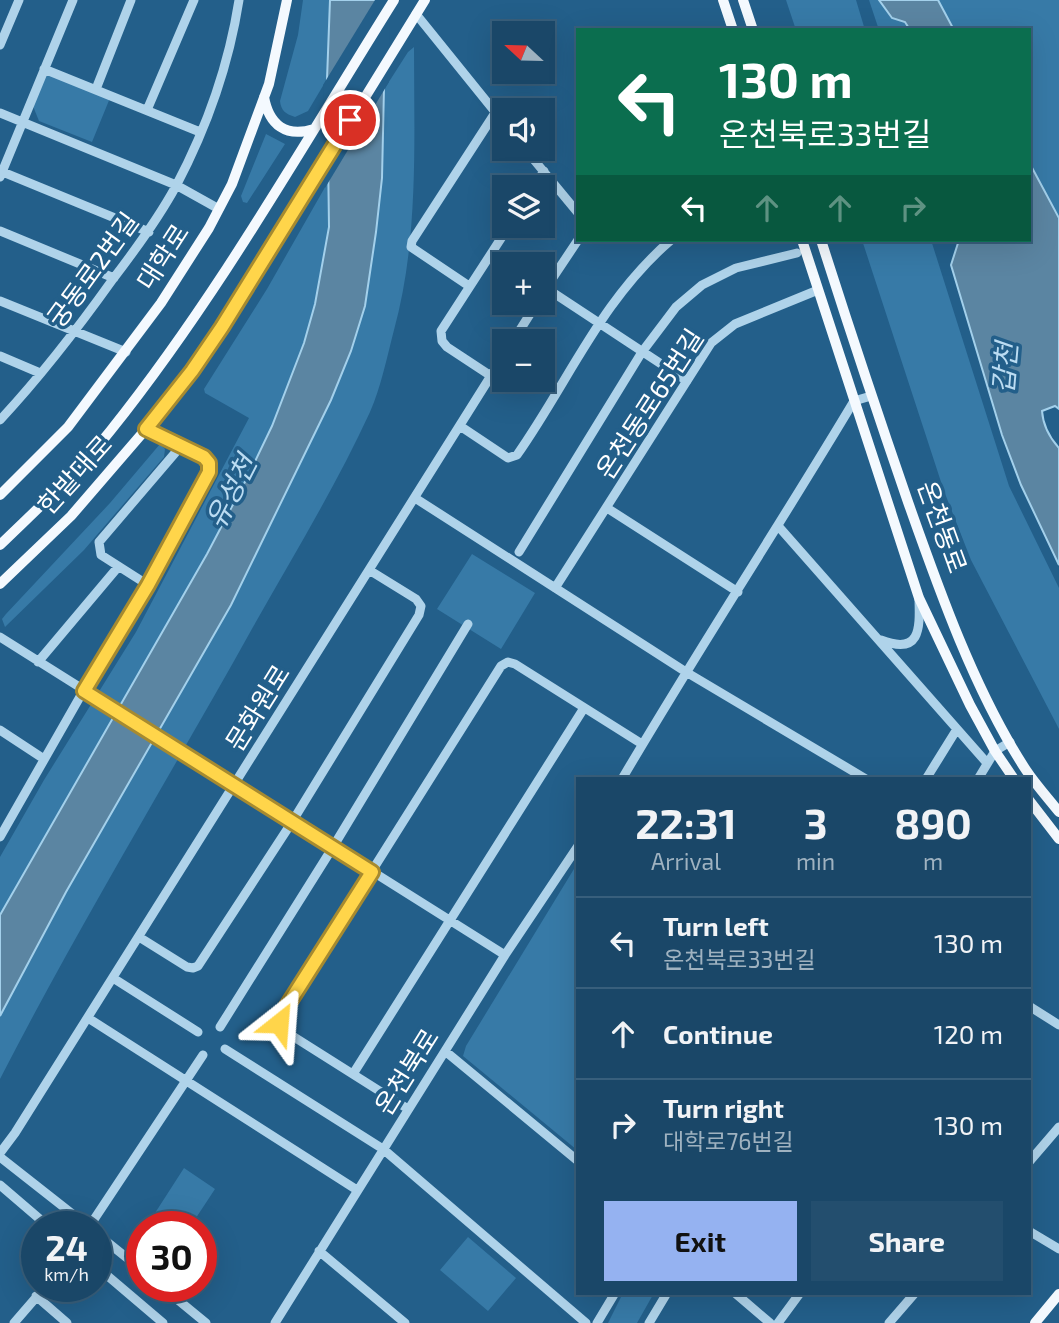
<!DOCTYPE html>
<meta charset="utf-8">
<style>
body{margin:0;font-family:"Exo 2","Noto Sans KR",sans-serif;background:#234e6e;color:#f1f3f6;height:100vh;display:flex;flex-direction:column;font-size:26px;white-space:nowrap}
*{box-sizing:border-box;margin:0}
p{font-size:23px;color:#9fb2c0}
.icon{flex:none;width:38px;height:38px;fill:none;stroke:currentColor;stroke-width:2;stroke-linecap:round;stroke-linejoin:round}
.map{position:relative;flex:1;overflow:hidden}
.panel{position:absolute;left:576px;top:777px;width:455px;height:518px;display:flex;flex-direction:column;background:#1a4768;border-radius:0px;box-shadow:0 7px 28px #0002,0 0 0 2px #385f7c}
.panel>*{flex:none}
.banner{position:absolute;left:576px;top:28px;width:455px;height:214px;border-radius:0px;box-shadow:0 7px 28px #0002,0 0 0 2px #385f7c;background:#0b6e4f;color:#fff;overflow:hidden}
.needle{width:46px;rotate:292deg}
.tools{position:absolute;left:492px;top:21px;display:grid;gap:14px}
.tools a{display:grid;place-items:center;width:63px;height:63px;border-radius:0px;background:#1a4768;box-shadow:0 7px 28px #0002,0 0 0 2px #385f7c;font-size:35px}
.speed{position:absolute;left:21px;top:1211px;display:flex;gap:14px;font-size:35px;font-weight:700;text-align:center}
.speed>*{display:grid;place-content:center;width:91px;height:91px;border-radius:50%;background:#1a4768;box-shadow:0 7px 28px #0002,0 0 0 2px #385f7c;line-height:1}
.speed small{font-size:18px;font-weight:400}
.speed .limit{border:10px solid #d22;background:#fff;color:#111}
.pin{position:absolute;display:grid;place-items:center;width:60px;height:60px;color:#fff;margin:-30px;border:4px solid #fff;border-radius:50%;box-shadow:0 2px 7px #0007}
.me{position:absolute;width:77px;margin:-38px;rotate:28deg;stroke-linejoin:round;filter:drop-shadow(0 0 5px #0008)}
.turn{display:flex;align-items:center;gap:24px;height:147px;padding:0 28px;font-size:32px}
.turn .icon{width:91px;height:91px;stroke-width:2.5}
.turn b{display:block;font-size:49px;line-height:60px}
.lanes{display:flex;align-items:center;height:66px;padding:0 28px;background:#0003;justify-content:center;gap:35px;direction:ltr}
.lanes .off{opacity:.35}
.eta{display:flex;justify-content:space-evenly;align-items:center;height:119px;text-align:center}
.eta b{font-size:42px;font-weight:700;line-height:49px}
.primary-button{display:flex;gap:14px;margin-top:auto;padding:14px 28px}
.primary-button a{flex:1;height:80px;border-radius:0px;background:#95b2f1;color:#111;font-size:28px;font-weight:700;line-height:80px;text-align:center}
.primary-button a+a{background:#234e6e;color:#f1f3f6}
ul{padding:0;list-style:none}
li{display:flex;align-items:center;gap:21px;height:91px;padding:0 28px;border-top:2px solid #385f7c}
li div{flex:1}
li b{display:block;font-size:26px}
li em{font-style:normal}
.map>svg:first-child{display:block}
</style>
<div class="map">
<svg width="1059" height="1323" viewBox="0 0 1059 1323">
<rect width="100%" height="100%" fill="#235f8a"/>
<path fill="#377aa7" d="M 303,0 L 330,0 L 327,79 L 308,111 L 295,117 C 286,114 281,111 280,101 L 298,35 Z
M 786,0 L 856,0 L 865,30 L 796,30 Z
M 869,0 L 879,0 L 891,18 L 905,22 L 910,30 L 879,30 Z
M 938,0 L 1059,0 L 1059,218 L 1029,162 L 1029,30 L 954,30 Z
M 414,47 C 414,141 419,239 394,330 C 387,357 381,387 370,412 C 336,486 293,556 253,627 C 169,778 79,925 0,1079 L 0,1016 L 11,993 L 31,960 L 66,892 L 231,605 L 331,400 L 351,351 L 365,306 L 376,232 L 382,178 L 385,88 L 408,52 Z
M 50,74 L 110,98 L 92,142 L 39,121 L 33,106 L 45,76 Z
M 266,134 L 285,144 L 247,203 L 243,202 L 241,196 Z
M 328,182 C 328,198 330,214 329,230 C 315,381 227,519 153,648 C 102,737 51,826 0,915 L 0,857 L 44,780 L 136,632 L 249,418 L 205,393 L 204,389 L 267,289 Z
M 862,240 L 931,240 L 1009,486 L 1059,588 L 1059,729 L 971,560 L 944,491 Z
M 160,444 L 165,449 L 164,457 L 84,550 L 5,627 L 2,619 L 6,614 L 110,503 Z
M 472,554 L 535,593 L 501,649 L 437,609 Z
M 577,864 L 577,1150 L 463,1056 L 466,1046 Z
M 184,1168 L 215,1189 L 190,1227 L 146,1227 Z
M 468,1237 L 516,1278 L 488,1311 L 440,1270 Z
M 623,1293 L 654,1293 L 637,1323 L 608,1323 Z"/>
<path fill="#5b85a2" stroke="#a3d0eb" stroke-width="2" d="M 330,0 L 386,0 L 382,178 L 376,232 L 365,306 L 351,351 L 331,400 L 231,605 L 66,892 L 0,1016 L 0,915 L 207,554 L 247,478 L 272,426 L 304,343 L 315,304 L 329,227 L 327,79 Z
M 879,0 L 938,0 L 954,30 L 910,30 L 905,22 L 892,18 Z
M 1029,162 L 1059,218 L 1059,409 L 1055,406 L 1042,411 C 1043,425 1049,437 1059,448 L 1059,565 L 1021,485 L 1002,435 L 951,265 L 959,240 L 1029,240 Z"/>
<path fill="#235f8a" d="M 375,0 L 390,0 L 389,82 L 325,188 L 323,85 Z"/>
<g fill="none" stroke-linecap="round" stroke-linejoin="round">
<path stroke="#afd3ea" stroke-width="9" d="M 416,14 L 504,123
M 0,45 L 19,0
M 44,69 L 200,132
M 96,89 L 131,0
M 147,110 L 194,0
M 0,113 L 176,185 L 219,209
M 525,149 L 578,213
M 0,171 L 149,232
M 0,177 L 73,0
M 534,187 L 544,171
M 0,231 L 114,278
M 469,286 L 411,247 L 412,241 L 495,113
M 546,288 L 687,381
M 542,294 L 578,240
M 0,301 L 126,352
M 513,341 L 537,303
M 0,356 L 40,373
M 491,376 L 447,347 L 442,341 L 441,331 L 509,226
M 0,420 C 41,376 78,328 113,279 C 136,249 158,219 176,186 C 206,129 229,64 239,0
M 460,426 L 508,458 L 517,455 C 569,381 601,300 671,240
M 415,498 L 686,672 L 866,779
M 607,508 L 738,592
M 779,527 L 987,763
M 519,552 L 642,352 L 676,307 L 702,285 L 736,268 L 797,253
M 148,585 L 101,555 L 99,542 L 181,446
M 555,588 L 711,343 L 735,324 L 818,290
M 0,637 L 505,955
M 881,640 C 920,655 920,630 919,600
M 38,662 L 118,567
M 0,730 L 44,759
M 622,779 C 697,651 778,528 854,401 L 871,396
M 926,779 L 957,729
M 978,779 L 995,751 L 1010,742
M 0,837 L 97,667 L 148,585 L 209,472 L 209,463 L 203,457 L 146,429
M 139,937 L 187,967 L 193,968 L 198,966 L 292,822 L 419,615 L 421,606 L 416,599 L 369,570
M 113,978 L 198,1032
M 1029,1006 L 1059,1025
M 88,1018 L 357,1190
M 220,1027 L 333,847 L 468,624
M 225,1049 L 383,1149 L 586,1323
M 445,1051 L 578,1161
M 353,1074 L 584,708
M 408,1109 L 283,1030 L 279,1023 L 280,1017 L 501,666 L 508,662 L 515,664 L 642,744
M 0,1153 L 15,1133 L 504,355
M 0,1157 L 89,1227
M 1029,1162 L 1059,1127
M 0,1185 L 49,1227
M 89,1227 L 203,1055
M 1029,1231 L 1059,1249
M 96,1233 L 142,1270
M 319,1251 L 405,1323
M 96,1266 L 163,1323
M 161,1286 L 206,1323
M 735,1293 L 770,1323
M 36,1296 L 67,1323
M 14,1323 L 46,1286
M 275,1323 L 505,955 L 578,846
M 597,1323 L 615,1293
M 649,1323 L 667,1293
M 778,1323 L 800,1293
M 889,1323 L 915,1293"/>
<path stroke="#f4f9fe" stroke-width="10" d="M 723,0 L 733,30
M 743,0 L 753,30
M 264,97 C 269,125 286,138 314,129
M 802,240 L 919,598 L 970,705 L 995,751 L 1014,779
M 821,240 C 849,328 878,415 908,502 C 939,590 975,692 1026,770 C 1036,785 1048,798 1059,812
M 0,495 L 68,427 L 161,303 L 209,228 L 232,184 L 269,84 L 287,0
M 0,545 C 38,508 78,472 111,430 C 218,296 303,145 394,0
M 0,584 L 71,516 L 146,429 L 192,371 L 255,276 L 425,0
M 1029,800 L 1059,839
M 1035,1323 L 1059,1294"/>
</g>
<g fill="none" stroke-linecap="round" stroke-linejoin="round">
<defs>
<path id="route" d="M 279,1023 L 280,1017 L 372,872 L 84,691 L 148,585 L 209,472 L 209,463 L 204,457 L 146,429 L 192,371 L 222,327 L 350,120"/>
</defs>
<use href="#route" stroke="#a68a30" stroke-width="18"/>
<use href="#route" stroke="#ffd54a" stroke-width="12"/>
</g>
<g text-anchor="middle" stroke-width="7" stroke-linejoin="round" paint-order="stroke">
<g font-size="26" fill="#fff" stroke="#235f8a">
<text transform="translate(163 257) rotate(-57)" y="9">대학로</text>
<text transform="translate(93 270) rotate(-54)" y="9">궁동로2번길</text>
<text transform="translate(650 404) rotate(-57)" y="9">온천동로65번길</text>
<text transform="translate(75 475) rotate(-48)" y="9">한밭대로</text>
<text transform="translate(942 527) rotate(70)" y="9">온천동로</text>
<text transform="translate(258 708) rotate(-58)" y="9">문화원로</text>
<text transform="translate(407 1072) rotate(-58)" y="9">온천북로</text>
</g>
<g font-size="28" font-style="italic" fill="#bbdcf2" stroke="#235f8a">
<text transform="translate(1005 368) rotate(-85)" y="10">갑천</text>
<text transform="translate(231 492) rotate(-63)" y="10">유성천</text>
</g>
</g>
</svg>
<div class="tools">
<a><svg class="needle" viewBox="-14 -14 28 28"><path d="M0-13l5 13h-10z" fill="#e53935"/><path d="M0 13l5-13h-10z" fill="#9fb2c0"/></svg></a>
<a><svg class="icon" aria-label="sound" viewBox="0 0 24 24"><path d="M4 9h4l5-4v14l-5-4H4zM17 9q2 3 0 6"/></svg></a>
<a><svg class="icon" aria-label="layers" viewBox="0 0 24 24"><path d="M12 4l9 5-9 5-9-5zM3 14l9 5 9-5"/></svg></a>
<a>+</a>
<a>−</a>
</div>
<div class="speed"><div>24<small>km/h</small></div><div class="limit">30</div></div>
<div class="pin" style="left:350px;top:120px;background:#d93025"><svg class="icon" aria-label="arrive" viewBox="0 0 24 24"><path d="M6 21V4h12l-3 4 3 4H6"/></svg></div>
<svg class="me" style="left:279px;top:1023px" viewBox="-20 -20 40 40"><path d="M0-17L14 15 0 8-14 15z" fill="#ffd54a" stroke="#fff" stroke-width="4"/></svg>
<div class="banner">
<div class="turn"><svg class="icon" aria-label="left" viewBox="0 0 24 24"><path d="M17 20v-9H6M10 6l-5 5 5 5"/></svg><div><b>130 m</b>온천북로33번길</div></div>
<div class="lanes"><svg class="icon" aria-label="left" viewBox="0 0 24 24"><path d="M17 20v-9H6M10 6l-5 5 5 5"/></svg><svg class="icon off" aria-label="ahead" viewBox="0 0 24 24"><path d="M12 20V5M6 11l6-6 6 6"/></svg><svg class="icon off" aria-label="ahead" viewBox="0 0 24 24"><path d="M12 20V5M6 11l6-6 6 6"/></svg><svg class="icon off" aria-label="right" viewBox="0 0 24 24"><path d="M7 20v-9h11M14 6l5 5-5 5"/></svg></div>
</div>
<section class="panel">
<div class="eta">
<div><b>22:31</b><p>Arrival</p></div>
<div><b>3</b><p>min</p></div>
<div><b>890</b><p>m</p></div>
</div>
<ul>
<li><svg class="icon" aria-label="left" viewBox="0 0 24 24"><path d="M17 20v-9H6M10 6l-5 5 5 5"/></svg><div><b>Turn left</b><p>온천북로33번길</p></div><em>130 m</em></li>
<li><svg class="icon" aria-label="ahead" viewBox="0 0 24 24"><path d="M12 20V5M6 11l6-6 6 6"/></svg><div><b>Continue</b></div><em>120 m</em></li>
<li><svg class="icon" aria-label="right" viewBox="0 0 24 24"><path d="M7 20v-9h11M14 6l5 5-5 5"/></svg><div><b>Turn right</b><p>대학로76번길</p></div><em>130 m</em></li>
</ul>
<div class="primary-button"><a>Exit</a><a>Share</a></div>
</section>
</div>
